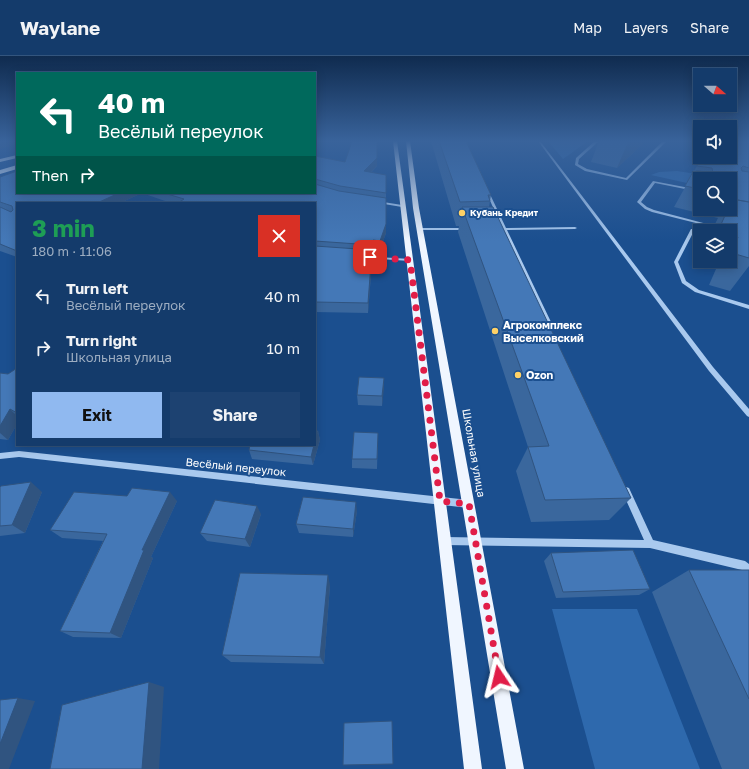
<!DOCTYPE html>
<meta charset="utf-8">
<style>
body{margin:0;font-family:"Golos Text",sans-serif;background:#1d4271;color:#f1f3f6;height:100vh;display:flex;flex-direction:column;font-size:15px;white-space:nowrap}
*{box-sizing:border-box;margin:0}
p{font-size:13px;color:#9dadc1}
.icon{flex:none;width:22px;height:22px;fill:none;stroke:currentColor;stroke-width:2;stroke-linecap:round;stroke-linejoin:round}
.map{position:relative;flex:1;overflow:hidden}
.details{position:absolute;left:16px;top:146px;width:300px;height:244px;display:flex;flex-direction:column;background:#143b6b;border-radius:0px;box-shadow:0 2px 10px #0003,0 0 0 1px #33557e}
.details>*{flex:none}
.banner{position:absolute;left:16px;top:16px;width:300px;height:122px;border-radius:0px;box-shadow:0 2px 10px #0003,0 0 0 1px #33557e;background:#00695c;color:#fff;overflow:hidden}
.needle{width:26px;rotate:110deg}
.fabs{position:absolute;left:693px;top:12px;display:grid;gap:8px}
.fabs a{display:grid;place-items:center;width:44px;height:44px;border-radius:0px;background:#143b6b;box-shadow:0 2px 10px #0003,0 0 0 1px #33557e;font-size:20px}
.pin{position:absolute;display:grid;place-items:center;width:34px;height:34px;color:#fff;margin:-17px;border-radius:8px;box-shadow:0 2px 6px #0006}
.me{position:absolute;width:44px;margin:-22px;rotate:350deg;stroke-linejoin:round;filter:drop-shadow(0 0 3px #0008)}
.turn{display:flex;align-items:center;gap:14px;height:84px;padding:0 16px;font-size:18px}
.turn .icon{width:52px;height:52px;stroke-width:2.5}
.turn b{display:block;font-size:28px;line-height:34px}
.then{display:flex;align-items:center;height:38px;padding:0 16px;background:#0003;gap:8px;font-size:15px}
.round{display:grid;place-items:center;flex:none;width:42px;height:42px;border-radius:0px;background:#1d4271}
.headline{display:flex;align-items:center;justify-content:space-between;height:68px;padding:0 16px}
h1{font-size:24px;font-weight:700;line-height:30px;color:#1e9e55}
.cta{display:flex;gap:8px;margin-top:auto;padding:8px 16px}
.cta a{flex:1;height:46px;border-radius:0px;background:#90b9f0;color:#111;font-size:16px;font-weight:700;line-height:46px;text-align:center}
.cta a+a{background:#1d4271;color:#f1f3f6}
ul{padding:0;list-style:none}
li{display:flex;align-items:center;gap:12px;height:52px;padding:0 16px}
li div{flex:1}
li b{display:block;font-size:15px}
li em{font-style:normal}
header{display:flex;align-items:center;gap:24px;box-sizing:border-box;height:56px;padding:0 20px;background:#143b6b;border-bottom:1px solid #33557e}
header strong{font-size:19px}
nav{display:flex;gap:22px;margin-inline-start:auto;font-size:14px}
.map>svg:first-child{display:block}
</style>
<header>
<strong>Waylane</strong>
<nav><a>Map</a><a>Layers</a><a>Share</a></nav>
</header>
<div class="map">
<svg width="749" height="713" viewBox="0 0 749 713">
<rect width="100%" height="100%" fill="#1b4f8f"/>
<path fill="#2e69ad" d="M 548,85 L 588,85 L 563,103 Z
M 677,115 L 730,123 L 700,123 L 696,129 L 651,119 L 659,116 Z
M 552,553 L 637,553 L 700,713 L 595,713 Z"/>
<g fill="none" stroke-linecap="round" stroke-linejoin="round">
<path fill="#a9c9ee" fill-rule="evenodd" d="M 538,85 L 540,85 L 713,311 L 749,353 L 749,361 L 747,360 L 709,315 Z
M 595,85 L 599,85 L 579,103 L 578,108 L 587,113 L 626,122 L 663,85 L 667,85 L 627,124 L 585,115 L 575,109 L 576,102 Z
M 653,125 L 700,134 L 700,136 L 655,127 L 641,146 L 647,151 L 654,154 L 726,173 L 724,174 L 652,156 L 645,153 L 637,146 Z
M 485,133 L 488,134 L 506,172 L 575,171 L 577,172 L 575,173 L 507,174 L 551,266 L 550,267 L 548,268 L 545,266 L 503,174 L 500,173 L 502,172 Z
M 377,145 L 402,149 L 404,150 L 402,151 L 378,147 L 377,147 Z
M 418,172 L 467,172 L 469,173 L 467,174 L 418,174 Z
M 691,173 L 702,174 L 704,175 L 700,175 L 700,176 L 694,175 L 678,206 L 686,225 L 699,234 L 749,249 L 749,253 L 695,236 L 682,227 L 674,206 Z
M 362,200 L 410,203 L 412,204 L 410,205 L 364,202 L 362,201 Z
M 19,395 L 469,444 L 472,445 L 473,448 L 472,451 L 469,452 L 19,401 L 0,403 L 0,397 Z
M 626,431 L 629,432 L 653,484 L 745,505 L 749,508 L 749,522 L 746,520 L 742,514 L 650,492 L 444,489 L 441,488 L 440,485 L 441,482 L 444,481 L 644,484 L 622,435 L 623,432 Z"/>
<path fill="#f0f6ff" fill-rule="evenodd" d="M 393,85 L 397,85 L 482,713 L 464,713 Z
M 406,85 L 410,85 L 419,152 L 524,713 L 506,713 L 413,152 Z
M 17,99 L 17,102 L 0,106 L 0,103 Z
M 17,109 L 17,113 L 0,118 L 0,114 Z"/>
</g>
<path fill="#3a679d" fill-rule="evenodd" d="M 431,85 L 466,85 L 491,139 L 489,151 L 631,442 L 609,464 L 531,466 L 516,415 L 528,391 L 458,176 L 459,170 L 456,170 Z
M 599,85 L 646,85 L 617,112 L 591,106 Z
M 697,85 L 700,85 L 700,98 L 691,97 Z
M 749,85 L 749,210 L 730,235 L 709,229 L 716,213 L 697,208 L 700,201 L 700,205 L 730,205 L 730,175 L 712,175 L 716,168 L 715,168 L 718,162 L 674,151 L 702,101 ZM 700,123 L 730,123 L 730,153 L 700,153 Z
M 315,100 L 345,106 L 377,110 L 371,117 L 386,119 L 386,177 L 380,194 L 373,194 L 368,257 L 315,256 L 315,147 L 171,147 L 142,137 L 120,147 L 17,147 L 17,201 L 0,195 L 0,121 L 17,137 L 315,137 Z
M 17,312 L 17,368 L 8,384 L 0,383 L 0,317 L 8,318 Z
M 384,322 L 382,350 L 358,349 L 357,339 Z
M 318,375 L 320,384 L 313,409 L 252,403 L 249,394 Z
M 378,377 L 377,413 L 352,412 L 352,403 Z
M 0,431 L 42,436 L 25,477 L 0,480 Z
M 177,445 L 151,501 L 153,502 L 121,582 L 73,581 L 60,575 L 103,485 L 62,482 L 50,474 Z
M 357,455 L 353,481 L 299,477 L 296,468 Z
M 261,458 L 250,491 L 207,485 L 200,477 Z
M 551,497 L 650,533 L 639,539 L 556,542 L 544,505 Z
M 689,514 L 749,514 L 749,713 L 722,713 L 652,536 Z
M 330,529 L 324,608 L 231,606 L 222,599 Z"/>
<path fill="#305480" d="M 6,85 L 17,85 L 17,88 L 0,93 L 0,87 Z
M 377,85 L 377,110 L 364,123 L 364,115 Z
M 628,85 L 646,85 L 617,112 L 628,86 Z
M 119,137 L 142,137 L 120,147 L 97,147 Z
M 386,168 L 386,177 L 380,194 L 380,185 Z
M 372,194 L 372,204 L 368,257 L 368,247 Z
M 384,322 L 384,333 L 382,350 L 382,340 Z
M 10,353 L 17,360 L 17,368 L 8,384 L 0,377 L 0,370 Z
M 318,375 L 320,384 L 313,409 L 311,401 L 314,389 L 315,389 L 315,386 Z
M 31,426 L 42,436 L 25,477 L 12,469 Z
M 170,436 L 177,445 L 151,501 L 153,502 L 121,582 L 110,577 L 142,494 Z
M 356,446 L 357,455 L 353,481 L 353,473 Z
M 257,450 L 261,458 L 250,491 L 245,483 Z
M 328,519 L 330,529 L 324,608 L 320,601 Z
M 149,626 L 164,631 L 159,713 L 142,713 Z
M 18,642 L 35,645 L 9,713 L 0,713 L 0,688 Z"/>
<path fill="#4478b7" stroke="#305480" d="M 0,85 L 6,85 L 0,87 Z
M 352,85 L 377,85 L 377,102 L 364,115 L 386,119 L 386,137 L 340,130 L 315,123 L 315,100 L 345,106 Z
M 439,85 L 466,85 L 491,139 L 488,139 L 490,145 L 460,146 Z
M 730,85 L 749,85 L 749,112 L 743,110 L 741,112 L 742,115 L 749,116 L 749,146 L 732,143 L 730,146 L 730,144 L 732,140 L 730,140 L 730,123 L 700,123 L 700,133 L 685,130 L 694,114 L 713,117 L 712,112 L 697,110 L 702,101 L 730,101 Z
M 17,115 L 17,137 L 119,137 L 97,147 L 17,147 L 17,195 L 0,188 L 0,151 L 11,156 L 13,154 L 12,150 L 0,146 L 0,121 Z
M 315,128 L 339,135 L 386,142 L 386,168 L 380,185 L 373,184 L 372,189 L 315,185 L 315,147 L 178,147 L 184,143 L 164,137 L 315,137 Z
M 732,143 L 749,146 L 749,202 L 732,197 L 738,181 L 730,179 L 730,175 L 718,175 L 728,153 L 730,153 L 730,148 Z
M 462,151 L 493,151 L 631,442 L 545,444 L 528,391 L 549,390 Z
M 315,190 L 372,194 L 368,247 L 315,246 Z
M 17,312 L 17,357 L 10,353 L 0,370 L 0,317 L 8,318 Z
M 359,321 L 384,322 L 382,340 L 357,339 Z
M 315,375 L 318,375 L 315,386 Z
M 354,376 L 378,377 L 377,403 L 352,403 Z
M 250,389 L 314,389 L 311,401 L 249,394 Z
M 31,426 L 12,469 L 0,470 L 0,431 L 1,430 Z
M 132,432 L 170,436 L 142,494 L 144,494 L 110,577 L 60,575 L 107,478 L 50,474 L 74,436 L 127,440 Z
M 303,441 L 356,446 L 353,473 L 296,468 Z
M 215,444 L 257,450 L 245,483 L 200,477 Z
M 633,494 L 650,533 L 563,536 L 551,497 Z
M 689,514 L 749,514 L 749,643 Z
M 240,517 L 328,519 L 320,601 L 222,599 Z
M 149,626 L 142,713 L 50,713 L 62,649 Z
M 18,642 L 0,688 L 0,644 Z
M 392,665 L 393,708 L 343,709 L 344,667 Z"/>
<linearGradient id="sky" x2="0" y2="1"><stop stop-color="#0f2b4f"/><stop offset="0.46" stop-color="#39639b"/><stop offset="1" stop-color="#39639b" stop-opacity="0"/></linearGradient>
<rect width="749" height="185" fill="url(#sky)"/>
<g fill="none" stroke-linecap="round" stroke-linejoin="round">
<path stroke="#e11d48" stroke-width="7" stroke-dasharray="0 12.6" d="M 370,201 L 410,204 L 440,445 L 469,448 L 499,621"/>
</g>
<g fill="#ffd166" stroke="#1b4f8f" stroke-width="1.5">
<circle cx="462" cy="157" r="4"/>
<circle cx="495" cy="275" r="4"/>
<circle cx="518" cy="319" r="4"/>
</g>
<g text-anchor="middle" stroke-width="4" stroke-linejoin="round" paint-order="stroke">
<g font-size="9" font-weight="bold" fill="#fff" stroke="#1b4f8f" text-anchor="start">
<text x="470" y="160">Кубань Кредит</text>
</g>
<g font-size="11" font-weight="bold" fill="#fff" stroke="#1b4f8f" text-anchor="start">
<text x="503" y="273">Агрокомплекс<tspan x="503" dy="13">Выселковский</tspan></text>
<text x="526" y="323">Ozon</text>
</g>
<g font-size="11" fill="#fff" stroke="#1b4f8f">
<text transform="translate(474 397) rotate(80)" y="4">Школьная улица</text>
<text transform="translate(236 411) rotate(6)" y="4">Весёлый переулок</text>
</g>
</g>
</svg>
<div class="fabs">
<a><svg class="needle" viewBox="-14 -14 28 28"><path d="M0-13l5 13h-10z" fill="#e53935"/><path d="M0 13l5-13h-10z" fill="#9dadc1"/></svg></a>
<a><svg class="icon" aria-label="sound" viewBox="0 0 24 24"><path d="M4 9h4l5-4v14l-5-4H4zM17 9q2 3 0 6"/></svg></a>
<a><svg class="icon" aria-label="search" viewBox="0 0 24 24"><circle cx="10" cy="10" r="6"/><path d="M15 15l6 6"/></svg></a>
<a><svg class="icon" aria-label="layers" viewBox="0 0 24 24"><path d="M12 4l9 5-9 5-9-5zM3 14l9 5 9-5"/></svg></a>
</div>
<div class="pin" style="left:370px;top:201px;background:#d93025"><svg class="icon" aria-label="arrive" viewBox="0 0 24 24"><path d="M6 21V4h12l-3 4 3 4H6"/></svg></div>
<svg class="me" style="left:499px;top:621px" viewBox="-20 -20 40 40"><path d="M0-17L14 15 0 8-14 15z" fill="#e11d48" stroke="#fff" stroke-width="4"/></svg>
<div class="banner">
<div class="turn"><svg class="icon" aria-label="left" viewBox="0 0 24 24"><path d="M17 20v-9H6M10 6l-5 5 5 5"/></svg><div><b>40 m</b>Весёлый переулок</div></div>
<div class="then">Then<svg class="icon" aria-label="right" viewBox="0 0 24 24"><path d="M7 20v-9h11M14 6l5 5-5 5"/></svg></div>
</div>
<section class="details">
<div class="headline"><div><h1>3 min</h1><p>180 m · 11:06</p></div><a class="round" style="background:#d93025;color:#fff"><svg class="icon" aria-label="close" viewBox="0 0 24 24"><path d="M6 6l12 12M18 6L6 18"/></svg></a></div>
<ul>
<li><svg class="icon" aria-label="left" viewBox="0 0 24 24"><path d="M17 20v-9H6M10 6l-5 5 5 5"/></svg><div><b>Turn left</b><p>Весёлый переулок</p></div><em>40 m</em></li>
<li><svg class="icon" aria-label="right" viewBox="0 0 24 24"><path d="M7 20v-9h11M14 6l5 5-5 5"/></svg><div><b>Turn right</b><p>Школьная улица</p></div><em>10 m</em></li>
</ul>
<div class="cta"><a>Exit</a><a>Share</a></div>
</section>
</div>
